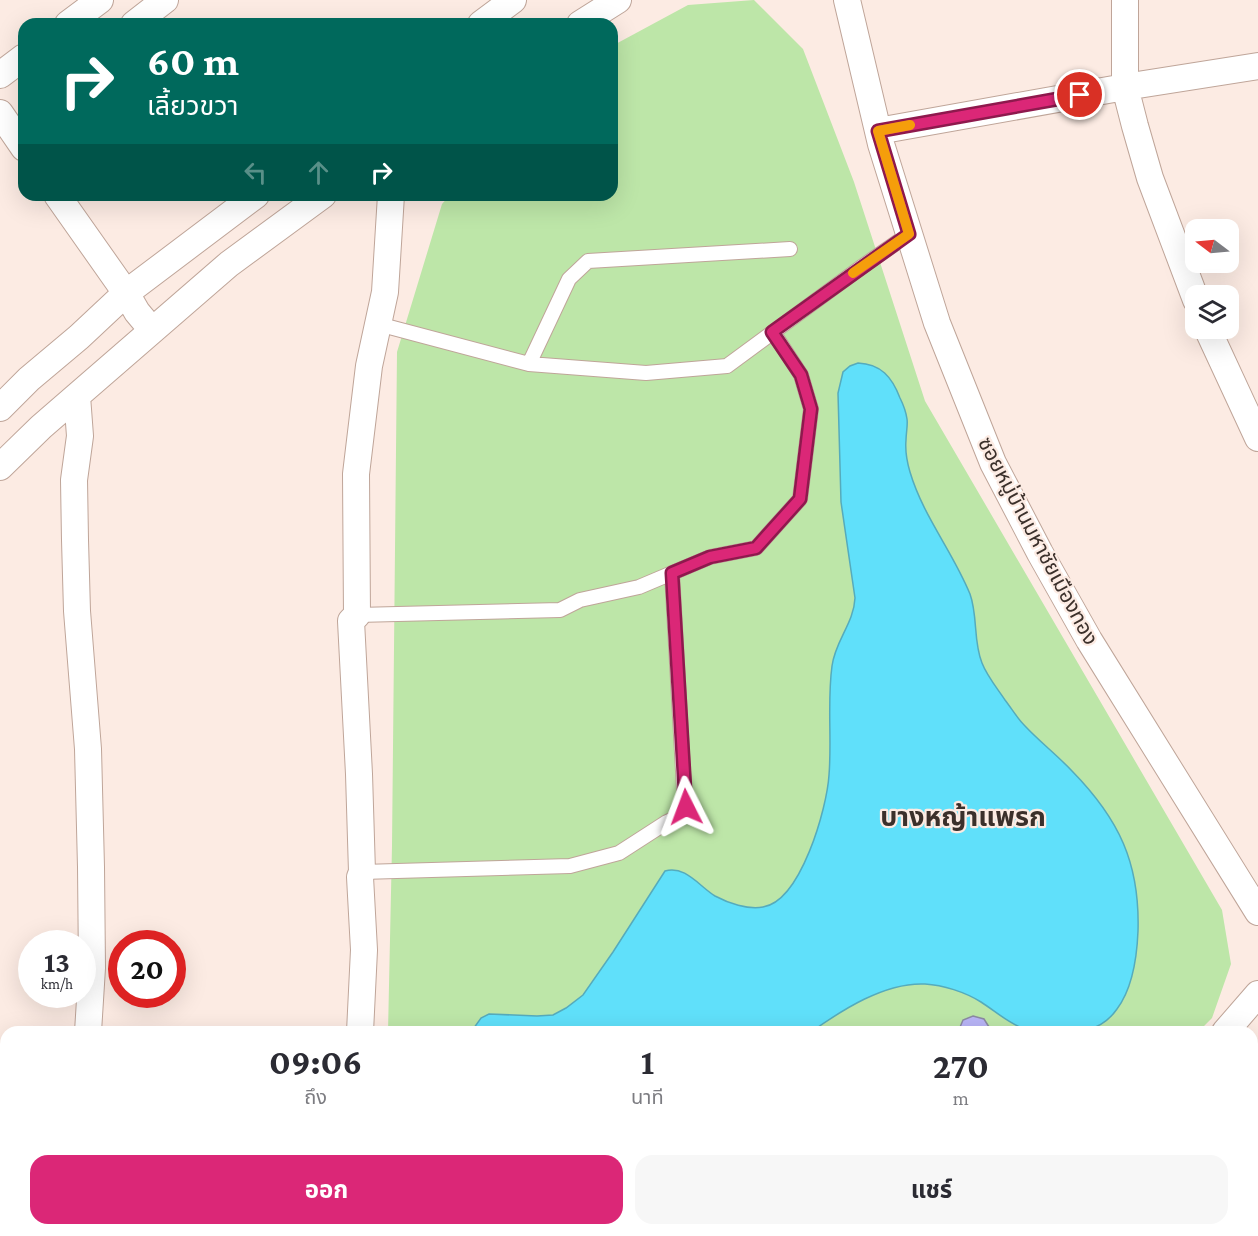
<!DOCTYPE html>
<html lang="th">
<meta charset="utf-8">
<style>
body{margin:0;font-family:"Crimson Pro","Noto Sans Thai",serif;background:#f7f7f7;color:#2b2b33;height:100vh;display:flex;flex-direction:column;font-size:22px;white-space:nowrap}
*{box-sizing:border-box;margin:0}
p{font-size:20px;color:#7c7c81}
.icon{flex:none;width:33px;height:33px;fill:none;stroke:currentColor;stroke-width:2;stroke-linecap:round;stroke-linejoin:round}
.map{position:relative;flex:1;overflow:hidden}
.sheet{position:absolute;left:0px;top:1026px;width:1258px;height:210px;display:flex;flex-direction:column;background:#fff;border-radius:18px 18px 0 0;box-shadow:0 6px 24px #0002}
.sheet>*{flex:none}
.banner{position:absolute;left:18px;top:18px;width:600px;height:183px;border-radius:18px;box-shadow:0 6px 24px #0002;background:#00695c;color:#fff;overflow:hidden}
.needle{width:39px;rotate:286deg}
.buttons{position:absolute;left:1185px;top:219px;display:grid;gap:12px}
.buttons a{display:grid;place-items:center;width:54px;height:54px;border-radius:12px;background:#fff;box-shadow:0 6px 24px #0002;font-size:30px}
.speed{position:absolute;left:18px;top:930px;display:flex;gap:12px;font-size:30px;font-weight:700;text-align:center}
.speed>*{display:grid;place-content:center;width:78px;height:78px;border-radius:50%;background:#fff;box-shadow:0 6px 24px #0002;line-height:1}
.speed small{font-size:15px;font-weight:400}
.speed .limit{border:9px solid #d22;background:#fff;color:#111}
.pin{position:absolute;display:grid;place-items:center;width:51px;height:51px;color:#fff;margin:-26px;border:3px solid #fff;border-radius:50%;box-shadow:0 2px 6px #0007}
.me{position:absolute;width:66px;margin:-33px;rotate:357deg;stroke-linejoin:round;filter:drop-shadow(0 0 4px #0008)}
.turn{display:flex;align-items:center;gap:21px;height:126px;padding:0 30px;font-size:27px}
.turn .icon{width:78px;height:78px;stroke-width:2.5}
.turn b{display:block;font-size:42px;line-height:51px}
.lanes{display:flex;align-items:center;height:57px;padding:0 30px;background:#0003;justify-content:center;gap:30px;direction:ltr}
.lanes .off{opacity:.35}
.eta{display:flex;justify-content:space-evenly;align-items:center;height:102px;text-align:center}
.eta b{font-size:36px;font-weight:700;line-height:42px}
.action{display:flex;gap:12px;margin-top:auto;padding:12px 30px}
.action a{flex:1;height:69px;border-radius:18px;background:#db2777;color:#fff;font-size:24px;font-weight:700;line-height:69px;text-align:center}
.action a+a{background:#f7f7f7;color:#2b2b33}
.map>svg:first-child{display:block}
</style>
<div class="map">
<svg width="1258" height="1236" viewBox="0 0 1258 1236">
<rect width="100%" height="100%" fill="#fcebe3"/>
<path fill="#bde6a8" d="M 754,0 L 803,49 L 854,182 L 925,401 L 1222,910 L 1231,964 L 1212,1018 L 1198,1032 L 388,1032 L 392,846 L 397,352 L 442,204 L 450,195 L 612,195 L 612,46 L 688,5 Z
M 376,1230 L 959,1230 L 950,1236 L 375,1236 Z"/>
<path fill="#60e0fa" stroke="#55abbc" stroke-width="1.5" d="M 858,363 C 881,364 892,377 900,398 C 903,404 906,412 907,419 C 908,425 906,433 906,440 C 905,451 907,462 910,472 C 923,516 953,552 970,594 C 978,616 973,641 982,663 C 987,676 997,688 1005,700 C 1012,709 1017,718 1025,726 C 1040,742 1057,755 1072,771 C 1119,819 1140,863 1138,931 C 1137,956 1132,989 1117,1009 C 1101,1032 1080,1032 1054,1032 C 1043,1032 1033,1033 1022,1028 C 1007,1022 995,1011 981,1002 C 965,992 943,985 925,984 C 885,982 842,1010 811,1032 L 471,1032 L 481,1018 L 489,1014 L 537,1016 L 553,1015 L 566,1008 L 583,995 L 613,952 L 665,871 C 685,865 699,886 715,896 C 728,903 748,910 763,907 C 801,901 827,808 829,775 C 832,739 827,702 832,666 C 835,641 854,623 855,598 L 841,502 L 838,393 L 843,372 L 850,366 Z"/>
<path fill="#b8b4f6" stroke="#8b8aa2" stroke-width="1.5" d="M 973,1016 L 984,1019 L 989,1027 L 988,1032 L 958,1032 L 963,1020 Z
M 640,1230 L 680,1230 L 658,1236 L 641,1236 Z"/>
<g fill="none" stroke-linecap="round" stroke-linejoin="round">
<defs>
<path id="service" d="M 378,324 L 529,364 L 646,373 L 727,366 L 863,266 L 909,234
M 529,364 L 569,279 L 588,261 L 790,249
M 357,615 L 560,610 L 580,600 L 639,587 L 710,557 L 756,548 L 800,499 L 811,409 L 801,375 L 773,332
M 362,872 L 570,866 L 619,853 L 667,822 L 680,816 L 685,807 L 672,573"/>
<path id="minor" d="M 847,0 L 881,144 L 937,323 L 993,463 L 1040,553 L 1089,640 L 1258,912
M 1125,0 L 1125,87 L 1135,126 L 1150,178 L 1196,300
M 68,24 L 100,0
M 134,24 L 165,0
M 481,24 L 513,0
M 580,24 L 618,0
M 0,75 L 24,57
M 0,113 L 24,148
M 878,131 L 1125,87 L 1258,66
M 57,195 L 126,293 L 137,312 L 152,330
M 1207,328 L 1258,438
M 77,396 L 80,436 L 74,480 L 75,540 L 77,611 L 88,749 L 91,867 L 92,968 L 88,1032
M 0,408 L 29,379 L 79,337 L 126,293 L 256,195
M 0,467 L 41,427 L 229,264 L 323,195
M 360,1032 L 364,950 L 360,877 L 362,872 L 359,774 L 351,621 L 357,615 L 356,474 L 369,366 L 385,292 L 391,195
M 1225,1032 L 1258,994
M 60,1236 L 62,1230
M 334,1236 L 335,1230
M 988,1236 L 997,1230"/>
</defs>
<use href="#service" stroke="#bfa599" stroke-width="16"/>
<use href="#minor" stroke="#bfa599" stroke-width="28"/>
<use href="#service" stroke="#fff" stroke-width="14"/>
<use href="#minor" stroke="#fff" stroke-width="26"/>
</g>
<g fill="none" stroke-linecap="round" stroke-linejoin="round">
<defs>
<path id="route" d="M 686,807 L 672,573 L 710,557 L 756,548 L 800,499 L 811,409 L 801,375 L 772,332 L 909,234 L 878,131 L 1080,95"/>
</defs>
<use href="#route" stroke="#8e194d" stroke-width="15"/>
<use href="#route" stroke="#db2777" stroke-width="10"/>
<path stroke="#f59e0b" stroke-width="10" d="M 853,273 L 909,234 L 878,131 L 910,125"/>
</g>
<g text-anchor="middle" stroke-width="4.5" stroke-linejoin="round" paint-order="stroke">
<g font-size="21" fill="#3b302b" stroke="#fcebe3">
<text transform="translate(1038 541) rotate(62)" y="7">ซอยหมู่บ้านมหาชัยเมืองทอง</text>
</g>
<g font-size="27" font-weight="bold" fill="#3b302b" stroke="#fcebe3">
<text x="963" y="826">บางหญ้าแพรก</text>
</g>
</g>
</svg>
<div class="buttons">
<a><svg class="needle" viewBox="-14 -14 28 28"><path d="M0-13l5 13h-10z" fill="#e53935"/><path d="M0 13l5-13h-10z" fill="#7c7c81"/></svg></a>
<a><svg class="icon" aria-label="layers" viewBox="0 0 24 24"><path d="M12 4l9 5-9 5-9-5zM3 14l9 5 9-5"/></svg></a>
</div>
<div class="speed"><div>13<small>km/h</small></div><div class="limit">20</div></div>
<div class="pin" style="left:1080px;top:95px;background:#d93025"><svg class="icon" aria-label="arrive" viewBox="0 0 24 24"><path d="M6 21V4h12l-3 4 3 4H6"/></svg></div>
<svg class="me" style="left:686px;top:807px" viewBox="-20 -20 40 40"><path d="M0-17L14 15 0 8-14 15z" fill="#db2777" stroke="#fff" stroke-width="4"/></svg>
<div class="banner">
<div class="turn"><svg class="icon" aria-label="right" viewBox="0 0 24 24"><path d="M7 20v-9h11M14 6l5 5-5 5"/></svg><div><b>60 m</b>เลี้ยวขวา</div></div>
<div class="lanes"><svg class="icon off" aria-label="left" viewBox="0 0 24 24"><path d="M17 20v-9H6M10 6l-5 5 5 5"/></svg><svg class="icon off" aria-label="ahead" viewBox="0 0 24 24"><path d="M12 20V5M6 11l6-6 6 6"/></svg><svg class="icon" aria-label="right" viewBox="0 0 24 24"><path d="M7 20v-9h11M14 6l5 5-5 5"/></svg></div>
</div>
<section class="sheet">
<div class="eta">
<div><b>09:06</b><p>ถึง</p></div>
<div><b>1</b><p>นาที</p></div>
<div><b>270</b><p>m</p></div>
</div>
<div class="action"><a>ออก</a><a>แชร์</a></div>
</section>
</div>
